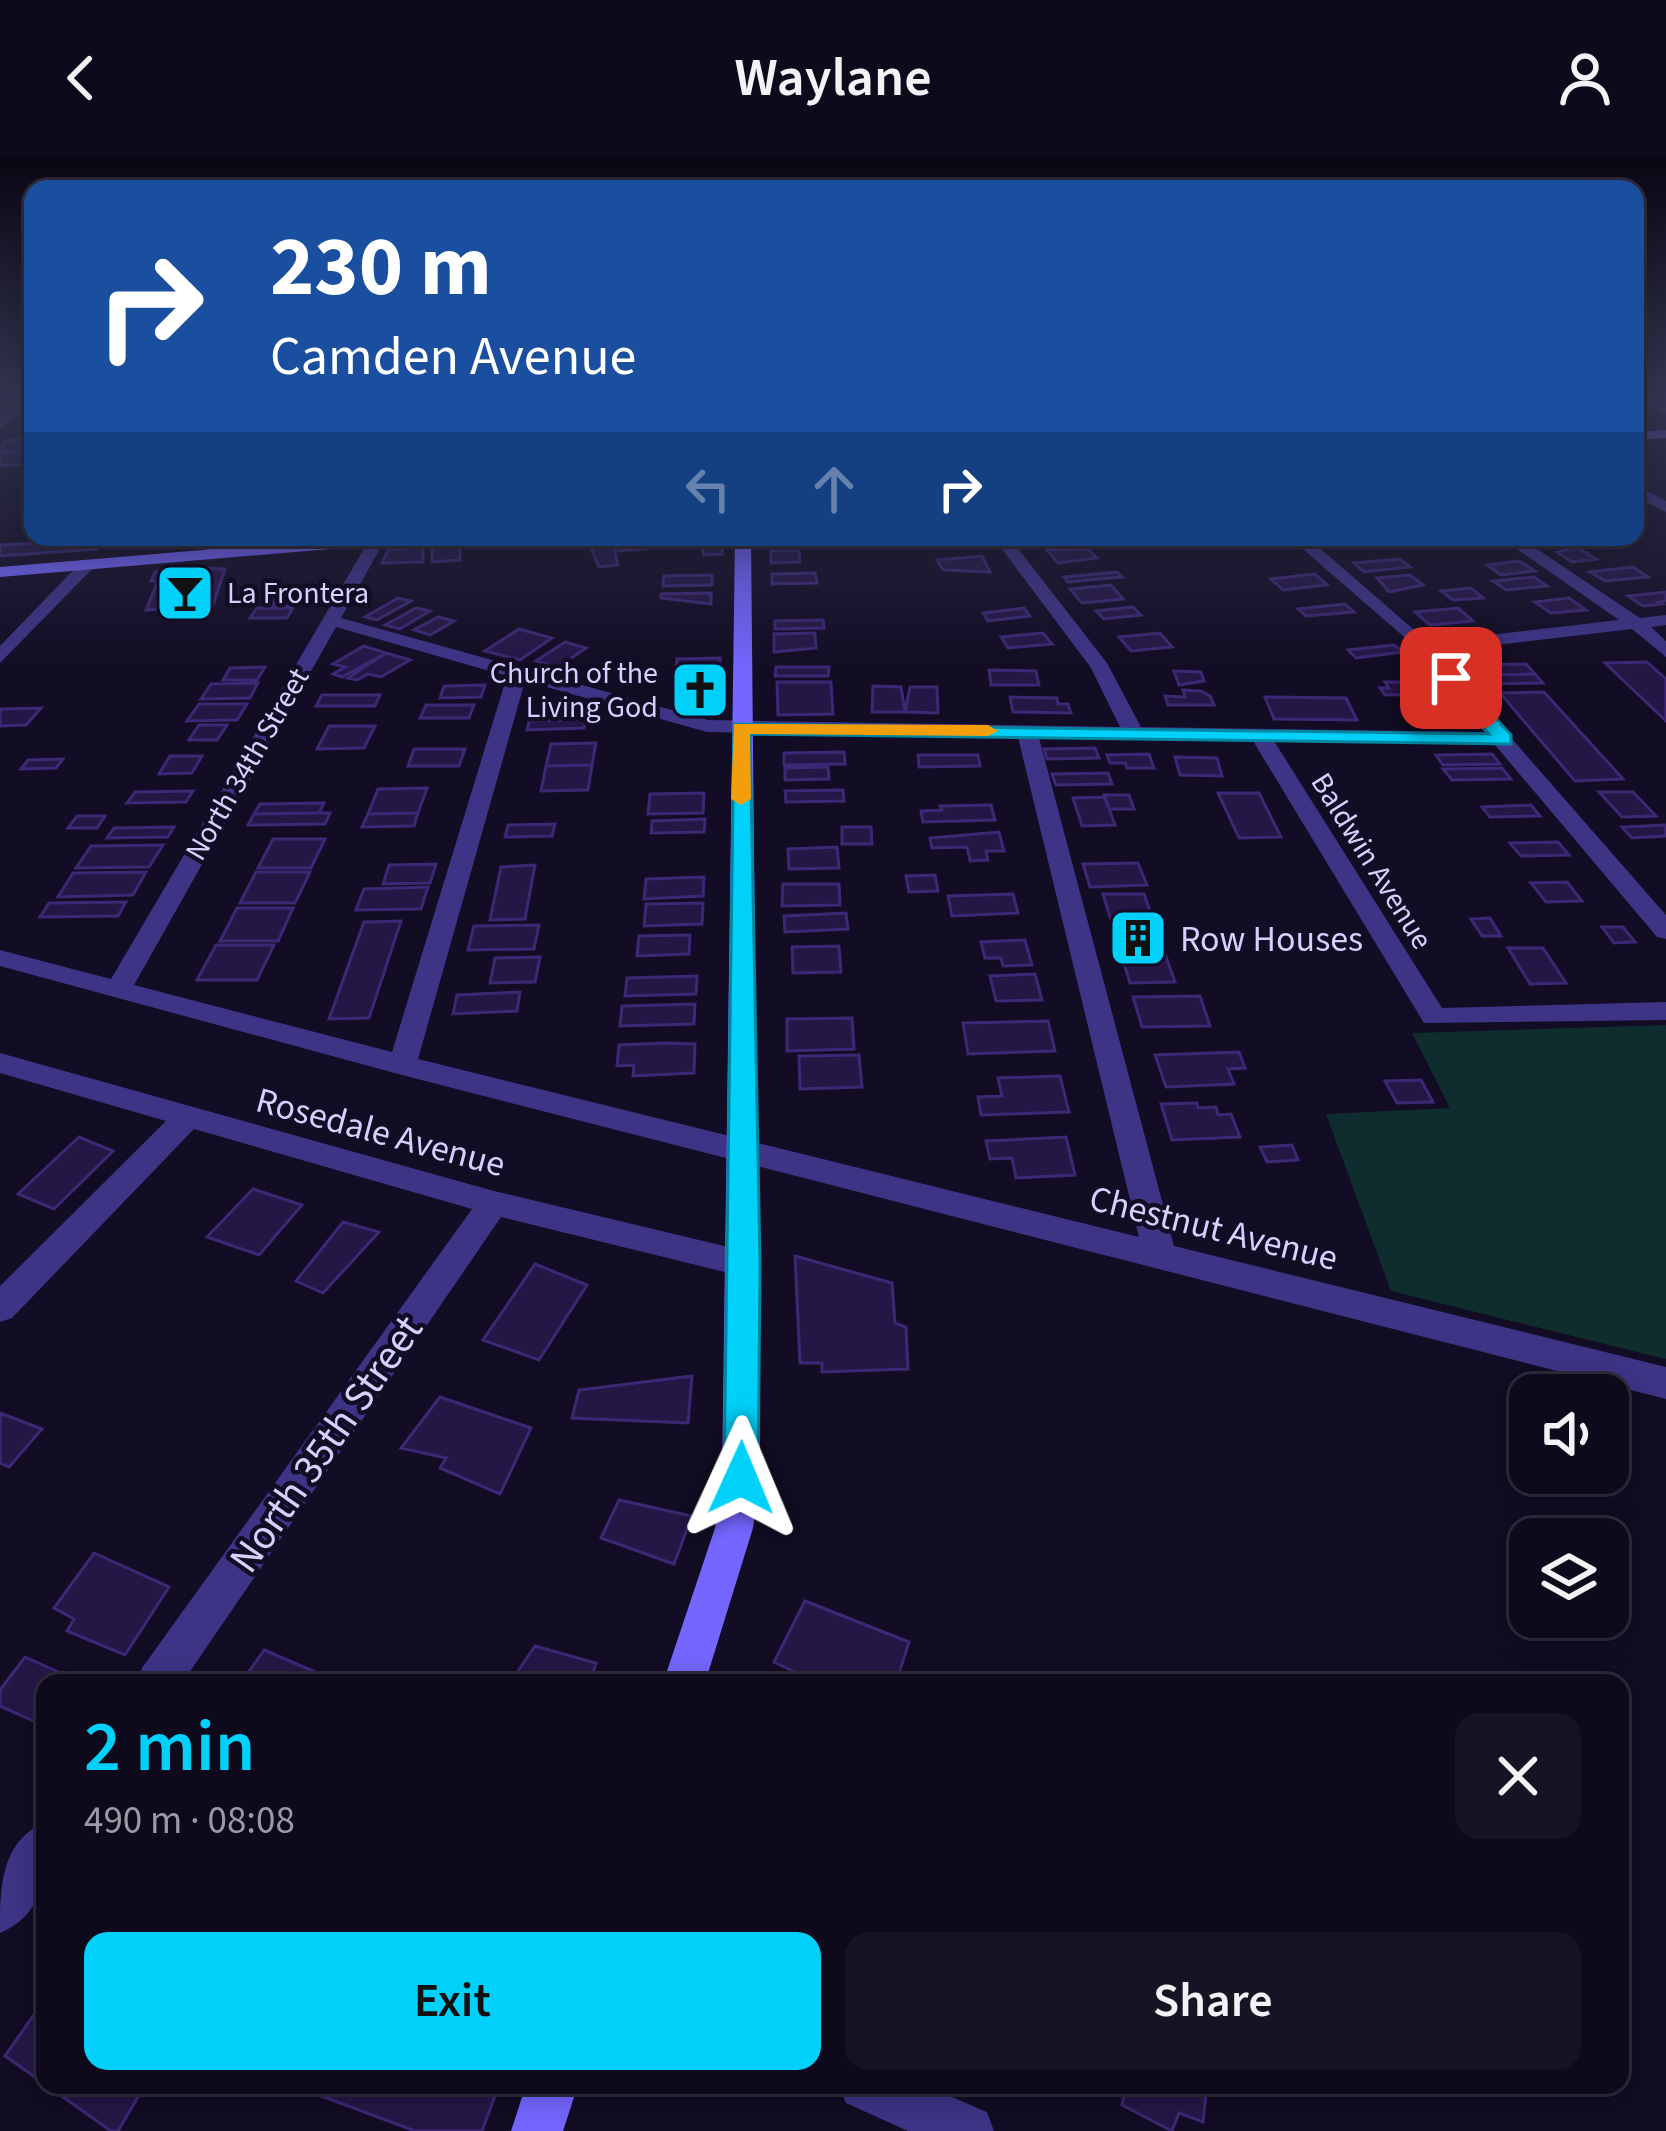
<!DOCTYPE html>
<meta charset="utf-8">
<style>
body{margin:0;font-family:"Source Sans 3",sans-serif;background:#171224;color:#f1f3f6;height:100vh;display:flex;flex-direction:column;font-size:45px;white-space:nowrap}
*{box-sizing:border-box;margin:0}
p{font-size:39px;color:#9b9aa3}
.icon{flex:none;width:66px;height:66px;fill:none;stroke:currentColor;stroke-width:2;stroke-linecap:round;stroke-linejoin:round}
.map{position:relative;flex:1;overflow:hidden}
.drawer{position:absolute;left:36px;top:1518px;width:1593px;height:420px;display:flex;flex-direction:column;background:#0e091b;border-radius:24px;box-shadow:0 6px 30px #0003,0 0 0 3px #2e2a3a}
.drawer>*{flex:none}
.hud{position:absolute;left:24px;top:24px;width:1620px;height:366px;border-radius:24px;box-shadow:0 6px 30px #0003,0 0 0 3px #2e2a3a;background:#1a4fa0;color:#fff;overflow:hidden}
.fabs{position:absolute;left:1509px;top:1218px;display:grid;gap:24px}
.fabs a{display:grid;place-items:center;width:120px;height:120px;border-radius:24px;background:#0e091b;box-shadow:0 6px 30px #0003,0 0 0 3px #2e2a3a;font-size:60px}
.pin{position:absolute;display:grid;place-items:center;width:102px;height:102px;color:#fff;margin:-51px;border-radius:24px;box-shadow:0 6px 18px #0006}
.me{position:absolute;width:132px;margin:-66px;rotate:1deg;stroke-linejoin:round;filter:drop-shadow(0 0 9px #0008)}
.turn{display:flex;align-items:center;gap:42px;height:252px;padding:0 48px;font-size:54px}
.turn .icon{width:156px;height:156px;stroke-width:2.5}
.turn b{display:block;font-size:84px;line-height:102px}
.lanes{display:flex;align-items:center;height:114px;padding:0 48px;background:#0003;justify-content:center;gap:60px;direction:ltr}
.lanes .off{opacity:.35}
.round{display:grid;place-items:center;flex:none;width:126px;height:126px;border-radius:24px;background:#171224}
.head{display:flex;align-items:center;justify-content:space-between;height:204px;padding:0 48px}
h1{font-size:72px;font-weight:600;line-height:90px;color:#00d1fa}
.action{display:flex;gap:24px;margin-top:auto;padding:24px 48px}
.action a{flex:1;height:138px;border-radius:24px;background:#00d1fa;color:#111;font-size:48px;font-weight:600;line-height:138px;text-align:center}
.action a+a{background:#171224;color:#f1f3f6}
header{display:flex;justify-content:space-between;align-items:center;height:156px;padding:0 48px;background:#0e091b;font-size:54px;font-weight:600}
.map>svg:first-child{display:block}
</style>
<header><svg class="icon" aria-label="back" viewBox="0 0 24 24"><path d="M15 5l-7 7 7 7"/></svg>Waylane<svg class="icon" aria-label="person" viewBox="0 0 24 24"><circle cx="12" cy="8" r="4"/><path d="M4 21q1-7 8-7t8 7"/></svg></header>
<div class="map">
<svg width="1666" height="1975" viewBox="0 0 1666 1975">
<rect width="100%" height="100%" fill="#120c24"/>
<path fill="#0f2d2e" d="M 1666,869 L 1666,1203 L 1391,1135 L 1326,958 L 1450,952 L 1412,877 Z"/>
<path fill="#241746" stroke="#3c2874" stroke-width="3" d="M 33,283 L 33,293 L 0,296 L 4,284 Z
M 33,297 L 26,308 L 0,310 L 0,298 Z
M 143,381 L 193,381 L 192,386 L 139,390 Z
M 586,381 L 612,381 L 618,409 L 599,411 Z
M 612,381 L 647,381 L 643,383 L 646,393 L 619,395 Z
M 698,381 L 723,381 L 722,398 L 704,399 Z
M 100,384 L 97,393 L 0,400 L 0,389 Z
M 460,388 L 460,404 L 432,406 L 432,391 Z
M 423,391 L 423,406 L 382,407 L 388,394 Z
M 1576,391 L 1596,403 L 1572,406 L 1557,396 Z
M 1088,393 L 1097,402 L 1058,407 L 1047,394 Z
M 771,395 L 799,395 L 800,406 L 771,407 Z
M 982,400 L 990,416 L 943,414 L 937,404 Z
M 1400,403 L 1410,411 L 1364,416 L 1354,407 Z
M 1519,405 L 1535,415 L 1501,419 L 1487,409 Z
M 1633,411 L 1648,421 L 1605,425 L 1590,416 Z
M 203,412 L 225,413 L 213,449 L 146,454 L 158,425 L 151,425 L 155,416 Z
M 1117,416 L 1122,421 L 1068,426 L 1064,421 Z
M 815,417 L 817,427 L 772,428 L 772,418 Z
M 1315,418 L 1327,429 L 1283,434 L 1271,423 Z
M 712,419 L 712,429 L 663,430 L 664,420 Z
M 1410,419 L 1423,429 L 1389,436 L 1377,422 Z
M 1534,421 L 1547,430 L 1506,434 L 1493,425 Z
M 1111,429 L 1123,443 L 1082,447 L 1070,433 Z
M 1471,432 L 1483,442 L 1453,444 L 1441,435 Z
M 1666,436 L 1666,445 L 1658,446 L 1662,448 L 1643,450 L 1628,440 Z
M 711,437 L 711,448 L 661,442 L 661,438 Z
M 270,440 L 314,440 L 309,448 L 273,451 L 276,447 L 265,447 Z
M 398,442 L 411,445 L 377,464 L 365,461 Z
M 1569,442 L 1586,454 L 1551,457 L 1535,446 Z
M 1345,448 L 1354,456 L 1306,460 L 1298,453 Z
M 1133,451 L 1141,459 L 1104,463 L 1096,455 Z
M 257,452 L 293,452 L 287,462 L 250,462 Z
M 416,452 L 430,455 L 400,473 L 385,469 Z
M 1024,452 L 1030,460 L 988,465 L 983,457 Z
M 1458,452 L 1473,465 L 1430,469 L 1415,456 Z
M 438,461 L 454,465 L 430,479 L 414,474 Z
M 823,464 L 824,472 L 775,473 L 775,465 Z
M 519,473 L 552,482 L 520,504 L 485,495 Z
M 815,477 L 816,492 L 774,496 L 774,478 Z
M 1043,477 L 1052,488 L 1008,492 L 1001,481 Z
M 1160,477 L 1172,491 L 1131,495 L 1119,481 Z
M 565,486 L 586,492 L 558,511 L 536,505 Z
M 1394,489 L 1403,496 L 1356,502 L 1348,494 Z
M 364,490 L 386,497 L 342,521 L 333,518 L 345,511 L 333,508 Z
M 386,497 L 410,504 L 381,521 L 368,518 L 357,524 L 348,522 Z
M 720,502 L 720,519 L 676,520 L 677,503 Z
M 1647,506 L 1666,523 L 1666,565 L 1605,507 Z
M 1526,508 L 1535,518 L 1482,519 L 1475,509 Z
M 265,511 L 257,524 L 223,524 L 230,512 Z
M 776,511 L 829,511 L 828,520 L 775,520 Z
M 989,514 L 1036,515 L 1039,529 L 991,529 Z
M 1174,515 L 1201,516 L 1204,525 L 1179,529 Z
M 1535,518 L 1543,527 L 1490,528 L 1482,519 Z
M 720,519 L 719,555 L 704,556 L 704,548 L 680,548 L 682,520 Z
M 777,526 L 831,526 L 833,558 L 778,559 Z
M 1385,526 L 1424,526 L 1434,538 L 1385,539 L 1380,532 L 1389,532 Z
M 258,527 L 250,542 L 201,543 L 211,528 Z
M 485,529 L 481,541 L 440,542 L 444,530 Z
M 873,530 L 901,531 L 905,556 L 872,556 Z
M 910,531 L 937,531 L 938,557 L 905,556 Z
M 1183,534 L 1201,535 L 1210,540 L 1214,549 L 1168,549 L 1165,540 L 1185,541 Z
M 1544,536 L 1623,623 L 1575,625 L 1500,537 Z
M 322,539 L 380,539 L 375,550 L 316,550 Z
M 1010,541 L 1057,542 L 1058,548 L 1068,548 L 1071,557 L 1013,556 Z
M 1265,541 L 1346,542 L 1357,564 L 1274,563 Z
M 199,548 L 247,548 L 237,564 L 187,565 Z
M 426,549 L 474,549 L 469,562 L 420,562 Z
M 41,552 L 26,569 L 0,570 L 0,553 Z
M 586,563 L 584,572 L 527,574 L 529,565 Z
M 199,569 L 227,569 L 217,584 L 189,584 Z
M 329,570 L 375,570 L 364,592 L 317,593 Z
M 596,587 L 592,609 L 546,610 L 551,588 Z
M 1095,592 L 1099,602 L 1047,603 L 1044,593 Z
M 414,593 L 465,593 L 459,610 L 408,610 Z
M 844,596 L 845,608 L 784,609 L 784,597 Z
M 1149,598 L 1154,612 L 1127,612 L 1125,607 L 1110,607 L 1107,599 Z
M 1492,598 L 1500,608 L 1443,609 L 1436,599 Z
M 918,599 L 978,599 L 980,610 L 919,611 Z
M 170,600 L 202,600 L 192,617 L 159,618 Z
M 1175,601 L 1217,602 L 1222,620 L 1180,619 Z
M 63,603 L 56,612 L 21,613 L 28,604 Z
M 592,609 L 588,634 L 541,635 L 546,610 Z
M 828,611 L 829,623 L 785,624 L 785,612 Z
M 1502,612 L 1511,623 L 1452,624 L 1443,613 Z
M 1108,617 L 1112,628 L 1056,629 L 1052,618 Z
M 427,632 L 418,657 L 368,658 L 378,633 Z
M 843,634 L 844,645 L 786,646 L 785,635 Z
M 193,635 L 186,646 L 127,647 L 135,636 Z
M 1599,636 L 1633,636 L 1656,660 L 1622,661 Z
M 704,637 L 703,657 L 648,658 L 650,638 Z
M 1218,637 L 1259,637 L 1281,681 L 1239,682 Z
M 1104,639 L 1129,639 L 1134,653 L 1109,653 Z
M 1105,641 L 1115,669 L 1082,670 L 1073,642 Z
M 324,647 L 319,657 L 254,658 L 260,648 Z
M 991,649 L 995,664 L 923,666 L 921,655 L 942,654 L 940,650 Z
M 1531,649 L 1540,660 L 1490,661 L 1482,651 Z
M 319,657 L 330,657 L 325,668 L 248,669 L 254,658 Z
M 418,657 L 414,670 L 362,671 L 368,658 Z
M 77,660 L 105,660 L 97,672 L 68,672 Z
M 705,663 L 704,676 L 651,677 L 652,665 Z
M 555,668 L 552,680 L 505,681 L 508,669 Z
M 1666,669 L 1666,680 L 1632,682 L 1622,671 Z
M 174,671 L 168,681 L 107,682 L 114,672 Z
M 842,671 L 871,671 L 872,688 L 842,688 Z
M 999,676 L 1004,695 L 986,695 L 988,704 L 970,705 L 967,691 L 932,692 L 930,682 Z
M 273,683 L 325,683 L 311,712 L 258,712 Z
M 1558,686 L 1569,699 L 1521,700 L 1510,687 Z
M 163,689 L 149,711 L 76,712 L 91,690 Z
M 837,691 L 839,712 L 789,713 L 788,693 Z
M 1138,707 L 1147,729 L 1090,731 L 1083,708 Z
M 436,708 L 430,727 L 383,728 L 389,709 Z
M 535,709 L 525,763 L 490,764 L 501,711 Z
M 146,716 L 133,739 L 58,741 L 73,717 Z
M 256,716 L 310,716 L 295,747 L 240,747 Z
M 935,719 L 938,735 L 909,736 L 906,720 Z
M 704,721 L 703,740 L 644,743 L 646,723 Z
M 1567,726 L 1582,745 L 1546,746 L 1531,727 Z
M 783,728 L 839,728 L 840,749 L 782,750 Z
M 428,731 L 421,753 L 356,754 L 364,733 Z
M 1013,738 L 1018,757 L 952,760 L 948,740 Z
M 1103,738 L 1144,738 L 1175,826 L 1130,827 Z
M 126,746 L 118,760 L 40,761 L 49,747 Z
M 703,747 L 702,768 L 644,770 L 646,748 Z
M 237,752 L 293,752 L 278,785 L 220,785 Z
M 846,757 L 848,773 L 785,776 L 784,760 Z
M 1490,762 L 1501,780 L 1482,780 L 1471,763 Z
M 401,765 L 369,862 L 329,863 L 364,766 Z
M 539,769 L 534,793 L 468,794 L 474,770 Z
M 1602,771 L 1623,771 L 1635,786 L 1614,787 Z
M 690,779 L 689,798 L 637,800 L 639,780 Z
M 1025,784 L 1032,809 L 1003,810 L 1001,802 L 985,802 L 981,786 Z
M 216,789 L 274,789 L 257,824 L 197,824 Z
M 839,790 L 841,816 L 793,817 L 792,791 Z
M 1508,792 L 1543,792 L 1566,827 L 1530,828 Z
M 540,801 L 535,826 L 490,827 L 495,802 Z
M 1035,818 L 1042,844 L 996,845 L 990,820 Z
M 697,820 L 696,838 L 625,840 L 627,822 Z
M 520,836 L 517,855 L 453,858 L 457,839 Z
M 1200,840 L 1210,870 L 1142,871 L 1133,841 Z
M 695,848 L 694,868 L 620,870 L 622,850 Z
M 852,862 L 854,893 L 787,895 L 787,863 Z
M 1048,865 L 1055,895 L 968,898 L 963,867 Z
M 665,887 L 695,888 L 694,917 L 633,920 L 634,909 L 617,910 L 619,889 Z
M 1239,896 L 1245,912 L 1228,913 L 1234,928 L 1166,931 L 1155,899 Z
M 859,899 L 862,931 L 800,933 L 799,900 Z
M 1060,920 L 1069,956 L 981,959 L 978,941 L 1002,940 L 998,922 Z
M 1421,924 L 1433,946 L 1397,947 L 1385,925 Z
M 1197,947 L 1198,952 L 1216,951 L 1218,959 L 1231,958 L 1240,981 L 1172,984 L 1161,948 Z
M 79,981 L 113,995 L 54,1053 L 18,1038 Z
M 1066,981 L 1075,1019 L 1016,1022 L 1012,1002 L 990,1003 L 986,985 Z
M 1292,989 L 1298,1004 L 1267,1006 L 1260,991 Z
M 253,1033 L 302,1049 L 259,1099 L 207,1081 Z
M 343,1066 L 379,1076 L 323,1137 L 296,1125 Z
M 795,1100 L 892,1127 L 895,1167 L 906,1171 L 908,1213 L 822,1216 L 822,1207 L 800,1207 Z
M 535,1108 L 587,1129 L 539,1204 L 483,1184 Z
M 692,1220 L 688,1267 L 572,1262 L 579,1234 Z
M 440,1241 L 531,1272 L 500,1338 L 440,1312 L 446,1302 L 401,1292 Z
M 0,1257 L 42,1273 L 9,1311 L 0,1307 Z
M 619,1344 L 692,1360 L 674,1408 L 601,1382 Z
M 94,1397 L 169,1431 L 125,1499 L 67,1475 L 74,1463 L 54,1452 Z
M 805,1445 L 909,1486 L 896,1527 L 818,1527 L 774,1506 Z
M 535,1490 L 596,1507 L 590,1527 L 525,1527 L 527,1522 L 518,1515 Z
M 264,1494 L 341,1527 L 241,1527 Z
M 25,1501 L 83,1527 L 45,1527 L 45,1570 L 0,1550 L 0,1534 Z
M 45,1843 L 45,1928 L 5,1900 Z
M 46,1929 L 145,1929 L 118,1975 L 111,1975 Z
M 292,1929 L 499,1929 L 482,1975 L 415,1975 Z
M 1126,1929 L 1207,1929 L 1203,1966 L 1179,1957 L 1172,1975 L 1122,1949 Z"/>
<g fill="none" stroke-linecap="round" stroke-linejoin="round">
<path fill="#3d3486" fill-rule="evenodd" d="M 33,237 L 33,248 L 0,272 L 0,261 Z
M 1635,237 L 1666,249 L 1666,258 L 1635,244 Z
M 1635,329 L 1666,345 L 1666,356 L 1635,340 Z
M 207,381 L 223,381 L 217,401 L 203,397 Z
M 371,381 L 385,384 L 341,462 L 708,564 L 1120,571 L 1091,512 L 993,381 L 1009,381 L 1107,507 L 1141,571 L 1484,576 L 1403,480 L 1289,381 L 1307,381 L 1428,486 L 1619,464 L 1500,381 L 1519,381 L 1640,462 L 1666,459 L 1666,469 L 1651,471 L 1666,485 L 1666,501 L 1632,473 L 1436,496 L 1666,759 L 1666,783 L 1657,781 L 1495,589 L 1274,585 L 1442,852 L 1666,846 L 1666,864 L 1424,867 L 1253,585 L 1039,582 L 1174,1090 L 1666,1211 L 1666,1243 L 402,919 L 0,810 L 0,794 L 111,823 ZM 336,471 L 507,520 L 392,896 L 134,829 ZM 525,525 L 707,576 L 1018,581 L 1139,1081 L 418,903 Z
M 83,404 L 97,408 L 0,507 L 0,490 Z
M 0,897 L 494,1035 L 745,1095 L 757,1099 L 761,1108 L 757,1117 L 745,1121 L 501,1061 L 182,1527 L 136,1527 L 142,1512 L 472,1053 L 194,973 L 12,1162 L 0,1166 L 0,1130 L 166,965 L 0,917 Z
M 45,1666 C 45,1711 49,1756 0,1777 C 0,1733 0,1686 45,1666 Z
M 838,1929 L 924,1929 L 987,1956 L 994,1975 L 908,1975 L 846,1947 Z"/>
<path fill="#7466ff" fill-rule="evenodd" d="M 1666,274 L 1666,282 L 1635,284 L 1635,276 Z
M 356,381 L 422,381 L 414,386 L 0,421 L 0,411 Z
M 735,381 L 751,381 L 760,1322 L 753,1372 L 705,1527 L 663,1527 L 715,1372 L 722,1322 Z
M 526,1929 L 578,1929 L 563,1975 L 511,1975 Z"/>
</g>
<linearGradient id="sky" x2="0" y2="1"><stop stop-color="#0a0714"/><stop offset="0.46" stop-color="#333450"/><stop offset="1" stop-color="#333450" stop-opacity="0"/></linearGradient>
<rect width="1666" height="514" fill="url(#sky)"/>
<path fill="#00d1fa" stroke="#0088a2" stroke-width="3" d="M 1445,519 L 1457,519 L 1511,579 L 1511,588 L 750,578 L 760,1108 L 758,1322 L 753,1334 L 741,1338 L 729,1334 L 724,1322 L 734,568 L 1489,578 L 1445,526 Z"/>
<path fill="#f59e0b" d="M 734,568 L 988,569 L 998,575 L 988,580 L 750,578 L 751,643 L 741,649 L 731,643 Z"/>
<defs>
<symbol id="bar-square" viewBox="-11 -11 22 22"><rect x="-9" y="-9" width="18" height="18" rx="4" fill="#00d1fa" stroke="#120c24"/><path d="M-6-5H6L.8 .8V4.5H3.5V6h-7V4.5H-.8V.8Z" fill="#111"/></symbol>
<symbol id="church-square" viewBox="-11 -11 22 22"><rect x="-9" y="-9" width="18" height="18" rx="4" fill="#00d1fa" stroke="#120c24"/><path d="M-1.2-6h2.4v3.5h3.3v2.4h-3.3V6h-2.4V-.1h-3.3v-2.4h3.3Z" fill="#111"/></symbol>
<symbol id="building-square" viewBox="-11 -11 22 22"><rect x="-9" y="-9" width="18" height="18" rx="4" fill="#00d1fa" stroke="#120c24"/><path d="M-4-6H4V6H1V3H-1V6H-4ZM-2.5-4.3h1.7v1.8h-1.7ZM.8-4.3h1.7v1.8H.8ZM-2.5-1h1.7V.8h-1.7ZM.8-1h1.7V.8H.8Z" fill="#111"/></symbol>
</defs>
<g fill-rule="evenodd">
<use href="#bar-square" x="152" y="404" width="66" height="66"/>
<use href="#church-square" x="667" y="501" width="66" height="66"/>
<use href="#building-square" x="1105" y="749" width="66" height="66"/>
</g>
<g text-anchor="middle" stroke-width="9" stroke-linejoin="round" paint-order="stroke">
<g font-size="30" fill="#d8cfff" stroke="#120c24" text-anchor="start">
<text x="227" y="447">La Frontera</text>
<text x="658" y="527" text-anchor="end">Church of the<tspan x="658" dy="34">Living God</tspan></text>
</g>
<g font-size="30" fill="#d8cfff" stroke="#120c24">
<text transform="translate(247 608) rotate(-60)" y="10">North 34th Street</text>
<text transform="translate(1372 705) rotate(58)" y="10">Baldwin Avenue</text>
</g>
<g font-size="36" fill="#d8cfff" stroke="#120c24" text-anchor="start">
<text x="1180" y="795">Row Houses</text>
</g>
<g font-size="36" fill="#d8cfff" stroke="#120c24">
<text transform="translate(381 975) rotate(15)" y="13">Rosedale Avenue</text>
<text transform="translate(1214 1071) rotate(14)" y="13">Chestnut Avenue</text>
</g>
<g font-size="42" fill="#d8cfff" stroke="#120c24">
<text transform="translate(325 1287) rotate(-55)" y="15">North 35th Street</text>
</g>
</g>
</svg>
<div class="fabs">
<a><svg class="icon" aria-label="sound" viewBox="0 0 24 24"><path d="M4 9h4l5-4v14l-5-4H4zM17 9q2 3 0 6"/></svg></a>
<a><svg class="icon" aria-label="layers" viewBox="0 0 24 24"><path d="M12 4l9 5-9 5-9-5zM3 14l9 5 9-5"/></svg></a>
</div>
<div class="pin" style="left:1451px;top:522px;background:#d93025"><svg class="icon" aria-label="arrive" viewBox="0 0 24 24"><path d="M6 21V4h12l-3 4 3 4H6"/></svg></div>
<svg class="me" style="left:741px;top:1322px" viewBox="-20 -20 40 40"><path d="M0-17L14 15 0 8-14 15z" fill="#00d1fa" stroke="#fff" stroke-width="4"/></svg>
<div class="hud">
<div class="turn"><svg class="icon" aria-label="right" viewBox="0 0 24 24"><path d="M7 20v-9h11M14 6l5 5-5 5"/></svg><div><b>230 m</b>Camden Avenue</div></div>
<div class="lanes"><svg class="icon off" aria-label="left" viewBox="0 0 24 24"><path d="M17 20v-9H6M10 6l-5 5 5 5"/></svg><svg class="icon off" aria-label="ahead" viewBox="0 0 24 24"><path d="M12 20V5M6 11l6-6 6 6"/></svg><svg class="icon" aria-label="right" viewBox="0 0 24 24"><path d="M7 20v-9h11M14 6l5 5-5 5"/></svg></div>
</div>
<section class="drawer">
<div class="head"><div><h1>2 min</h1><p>490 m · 08:08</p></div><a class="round"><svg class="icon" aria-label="close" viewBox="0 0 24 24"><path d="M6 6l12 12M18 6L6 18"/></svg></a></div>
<div class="action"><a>Exit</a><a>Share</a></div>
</section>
</div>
